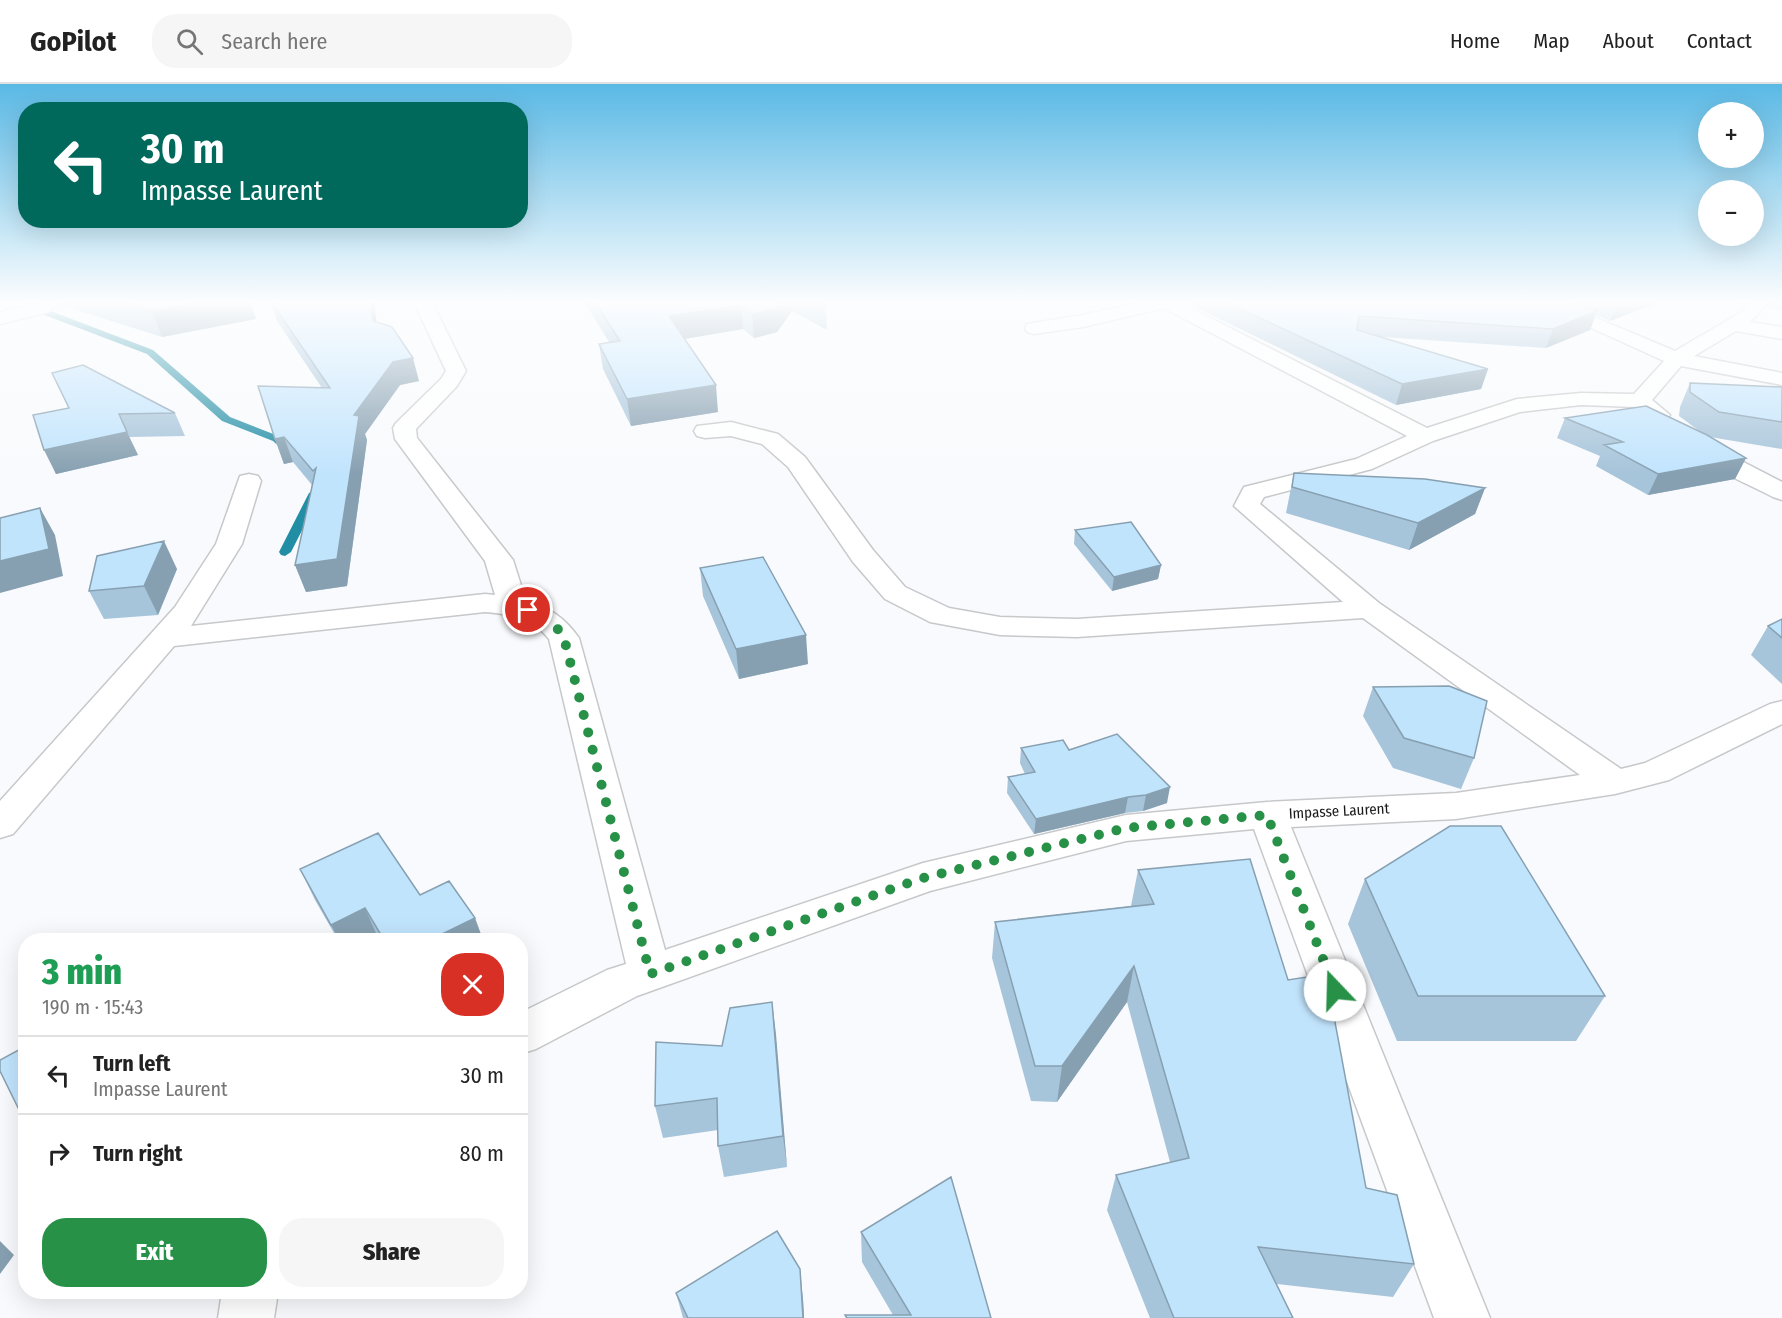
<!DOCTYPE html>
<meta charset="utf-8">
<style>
body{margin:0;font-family:"Fira Sans Condensed",sans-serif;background:#f6f6f6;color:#222;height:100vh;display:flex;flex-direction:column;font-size:22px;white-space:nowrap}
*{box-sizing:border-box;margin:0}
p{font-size:20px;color:#767676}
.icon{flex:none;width:33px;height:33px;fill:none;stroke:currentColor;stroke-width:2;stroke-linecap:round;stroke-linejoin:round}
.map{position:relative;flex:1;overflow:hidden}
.sheet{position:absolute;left:18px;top:849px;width:510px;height:366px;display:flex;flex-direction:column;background:#fff;border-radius:24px;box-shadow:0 6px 24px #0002}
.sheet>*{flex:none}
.banner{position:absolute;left:18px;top:18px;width:510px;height:126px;border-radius:24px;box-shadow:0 6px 24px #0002;background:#00695c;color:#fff;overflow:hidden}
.controls{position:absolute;left:1698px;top:18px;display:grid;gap:12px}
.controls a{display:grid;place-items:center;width:66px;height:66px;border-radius:50%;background:#fff;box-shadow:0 6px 24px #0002;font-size:30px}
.pin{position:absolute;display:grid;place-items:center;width:51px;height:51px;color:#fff;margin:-26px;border:3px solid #fff;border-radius:50%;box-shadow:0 2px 6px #0007}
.me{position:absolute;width:66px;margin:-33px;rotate:339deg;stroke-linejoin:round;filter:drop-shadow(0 0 4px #0008)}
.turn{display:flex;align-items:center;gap:21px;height:126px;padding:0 24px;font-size:27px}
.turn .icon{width:78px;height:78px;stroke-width:2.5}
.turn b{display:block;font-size:42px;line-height:51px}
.round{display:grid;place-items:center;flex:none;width:63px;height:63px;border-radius:24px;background:#f6f6f6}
.overview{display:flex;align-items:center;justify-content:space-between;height:102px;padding:0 24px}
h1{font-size:36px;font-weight:800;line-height:45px;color:#1e9e55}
.button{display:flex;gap:12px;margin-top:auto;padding:12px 24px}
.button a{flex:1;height:69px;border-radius:24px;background:#289148;color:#fff;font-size:24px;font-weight:800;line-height:69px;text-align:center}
.button a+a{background:#f6f6f6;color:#222}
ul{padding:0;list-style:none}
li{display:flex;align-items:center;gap:18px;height:78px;padding:0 24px;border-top:2px solid #e0e0e0}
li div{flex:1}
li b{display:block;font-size:22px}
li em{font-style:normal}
header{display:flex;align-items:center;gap:36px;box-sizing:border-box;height:84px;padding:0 30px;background:#fff;border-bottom:2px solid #e0e0e0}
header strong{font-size:28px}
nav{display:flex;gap:33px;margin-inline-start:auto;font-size:21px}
.search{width:420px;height:54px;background:#f6f6f6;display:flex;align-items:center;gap:15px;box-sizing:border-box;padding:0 21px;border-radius:24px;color:#767676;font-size:22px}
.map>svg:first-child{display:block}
</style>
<header>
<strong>GoPilot</strong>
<div class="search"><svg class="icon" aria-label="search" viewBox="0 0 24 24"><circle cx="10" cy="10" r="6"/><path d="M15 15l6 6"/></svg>Search here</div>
<nav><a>Home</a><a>Map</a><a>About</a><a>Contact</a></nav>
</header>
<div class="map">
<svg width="1782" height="1234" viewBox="0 0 1782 1234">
<rect width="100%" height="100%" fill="#f9fafd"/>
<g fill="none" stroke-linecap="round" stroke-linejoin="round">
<path fill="#228ea5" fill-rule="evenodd" d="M 27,216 L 35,216 L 40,223 L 153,266 L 230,333 L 281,353 L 294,366 L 293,368 L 285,368 L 273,357 L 222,337 L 147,270 L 34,227 Z
M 315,406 L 321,409 L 291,468 L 285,472 L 281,471 L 279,468 L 309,409 Z"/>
<defs>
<path id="minor" d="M 43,216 L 64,216 L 48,228 L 0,240 L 0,228 L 36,220 Z
M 413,216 L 431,216 L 466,287 L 457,302 L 416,345 L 417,354 L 513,476 L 526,517 C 549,523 565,534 579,554 L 665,866 L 923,779 L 1126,731 L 1267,718 L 1456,709 L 1580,691 L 1363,534 L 1077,553 L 1000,551 L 930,538 L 885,515 L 853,478 L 788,383 L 762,360 L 731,352 L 705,354 L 697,352 L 694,347 L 697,342 L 731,338 L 778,350 L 805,373 L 873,466 L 905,503 L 949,524 L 1000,533 L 1077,535 L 1343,518 L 1234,422 L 1244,403 L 1356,375 L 1407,352 L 1164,224 L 1083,243 L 1034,250 L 1027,248 L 1025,244 L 1027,240 L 1083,231 L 1152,216 L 1175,216 L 1427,344 L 1517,315 L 1581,309 L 1634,310 L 1664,277 L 1587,242 L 1531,220 L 1528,216 L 1553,216 L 1675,267 L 1740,229 L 1752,216 L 1771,216 L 1750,238 L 1782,243 L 1782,255 L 1736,247 L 1694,272 L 1782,289 L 1782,301 L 1681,282 L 1652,316 L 1670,331 L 1667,336 L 1659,338 L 1651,336 L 1635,323 L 1581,321 L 1520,328 L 1433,357 L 1372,385 L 1264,413 L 1260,420 L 1379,519 L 1621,685 L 1645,679 L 1770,620 L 1782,617 L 1782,640 L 1669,696 L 1615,710 L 1456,735 L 1291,743 L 1490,1234 L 1434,1234 L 1254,745 L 1126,757 L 930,807 L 637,912 L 536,965 L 520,970 L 520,929 L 607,886 L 626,880 L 549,555 C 533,534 510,530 485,528 L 174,562 L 13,750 L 0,754 L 0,717 L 175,523 L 216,460 L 240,392 L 249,390 L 258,392 L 261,397 L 242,460 L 191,542 L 485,510 L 495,511 L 485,477 L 395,355 L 393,344 L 396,339 L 441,295 L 446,287 Z
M 1703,356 L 1711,358 L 1728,370 L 1782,398 L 1782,416 L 1773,413 C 1751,401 1706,384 1691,363 L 1695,358 Z
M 222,1208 L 278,1208 L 274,1234 L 218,1234 Z"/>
</defs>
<use href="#minor" stroke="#c6c8ca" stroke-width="3"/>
<use href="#minor" fill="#fff" fill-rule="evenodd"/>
</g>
<path fill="#a6c4da" d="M 59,216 L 250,216 L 256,235 L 162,253 L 61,221 Z
M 270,216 L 376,238 L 419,297 L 400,301 L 365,350 L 367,356 L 347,502 L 306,508 L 295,481 L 312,401 L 293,378 L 284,380 L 275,355 L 322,304 L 277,237 Z
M 583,216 L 824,216 L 826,222 L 827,246 L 792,227 L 777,248 L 754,254 L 743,245 L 684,255 L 718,328 L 631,342 L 603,285 L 599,260 L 609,258 Z
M 1185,216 L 1665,216 L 1610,237 L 1596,231 L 1590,246 L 1546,264 L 1382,253 L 1488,285 L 1481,305 L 1396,321 L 1199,225 Z
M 1715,216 L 1750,216 L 1745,220 Z
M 1771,216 L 1782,216 L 1782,226 L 1767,224 Z
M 1690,299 L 1782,303 L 1782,365 L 1710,353 L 1746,374 L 1735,395 L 1648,411 L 1596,382 L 1600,372 L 1557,354 L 1565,334 L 1702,349 L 1679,332 L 1680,323 Z
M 175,329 L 185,352 L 129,353 L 138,371 L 56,390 L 33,331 Z
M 1294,389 L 1485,404 L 1475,430 L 1409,466 L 1286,429 Z
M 1075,446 L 1161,481 L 1158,495 L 1112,507 L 1074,460 Z
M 700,484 L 808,580 L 739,595 L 703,512 Z
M 177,485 L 158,531 L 104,535 L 89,507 Z
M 1782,535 L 1782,600 L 1751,571 L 1768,542 Z
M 1373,603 L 1474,674 L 1461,705 L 1393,684 L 1363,632 Z
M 1021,664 L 1069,666 L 1167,719 L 1143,727 L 1125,729 L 1034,750 L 1007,709 L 1008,693 L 1025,690 L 1020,679 Z
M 300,785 L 420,811 L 475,834 L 483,856 L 338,856 L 315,816 Z
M 1138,786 L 1288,896 L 1366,1104 L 1414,1180 L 1393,1213 L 1277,1200 L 1293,1234 L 1150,1234 L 1107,1126 L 1116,1091 L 1170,1078 L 1127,918 L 1057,1018 L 1031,1017 L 992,874 L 995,838 L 1131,822 Z
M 1365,795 L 1605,912 L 1576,957 L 1397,957 L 1348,840 Z
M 772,918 L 787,1083 L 724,1093 L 718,1062 L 718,1046 L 663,1054 L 655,1022 L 722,962 Z
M 861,1148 L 991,1234 L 846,1234 L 845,1231 L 893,1231 L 862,1178 Z
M 676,1209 L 803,1215 L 804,1234 L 683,1234 Z"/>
<path fill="#87a0b1" d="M 212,216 L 250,216 L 256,235 L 162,253 L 152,227 Z
M 370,216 L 374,216 L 379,258 L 373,237 Z
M 782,216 L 791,216 L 792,227 L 777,248 L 754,254 L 752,230 Z
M 1625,216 L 1665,216 L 1610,237 L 1618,219 Z
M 741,221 L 743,245 L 672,257 L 669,232 Z
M 1597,227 L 1590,246 L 1546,264 L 1553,245 Z
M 413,274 L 419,297 L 400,301 L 365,350 L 367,356 L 347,502 L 306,508 L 295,481 L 354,331 L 393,278 Z
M 1488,285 L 1481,305 L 1396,321 L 1402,300 Z
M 716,301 L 718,328 L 631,342 L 627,315 Z
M 127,348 L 138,371 L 56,390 L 44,366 Z
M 284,353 L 293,378 L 284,380 L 275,355 Z
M 1746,374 L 1735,395 L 1648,411 L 1658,390 Z
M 1485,404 L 1475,430 L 1409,466 L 1418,439 Z
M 40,424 L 55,451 L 63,492 L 0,509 L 0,477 Z
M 164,457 L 177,485 L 158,531 L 144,502 Z
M 1161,481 L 1158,495 L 1112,507 L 1114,493 Z
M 806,551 L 808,580 L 739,595 L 736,565 Z
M 1170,703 L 1167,719 L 1143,727 L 1146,711 Z
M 1128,713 L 1125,729 L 1034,750 L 1036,735 Z
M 365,824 L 379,856 L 339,856 L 331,841 Z
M 475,834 L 483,856 L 430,856 Z
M 1134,882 L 1127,918 L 1057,1018 L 1062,982 Z
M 772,918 L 776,950 L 787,1083 L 783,1052 Z
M 0,1157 L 14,1171 L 0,1190 Z
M 800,1185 L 803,1215 L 804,1234 L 803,1234 Z"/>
<path fill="#c1e4fd" stroke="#87a0b1" stroke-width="1.5" d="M 115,216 L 212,216 L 152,227 Z
M 270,216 L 370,216 L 373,237 L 392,243 L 413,274 L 393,278 L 354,331 L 359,332 L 337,475 L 295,481 L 316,384 L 313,387 L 284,353 L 275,355 L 258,302 L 330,304 Z
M 594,216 L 782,216 L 776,224 L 752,230 L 741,221 L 669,232 L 716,301 L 627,315 L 599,260 L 620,257 Z
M 814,216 L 824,216 L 826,222 Z
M 1221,216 L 1569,216 L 1597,227 L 1553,245 L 1359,232 L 1357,246 L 1488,285 L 1402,300 Z
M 1611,216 L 1625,216 L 1618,219 Z
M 83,281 L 175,329 L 119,330 L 127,348 L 44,366 L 33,331 L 69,324 L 52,289 Z
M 1690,299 L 1782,303 L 1782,338 L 1719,328 L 1690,308 Z
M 1646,322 L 1707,351 L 1746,374 L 1658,390 L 1604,361 L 1623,358 L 1565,334 Z
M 1294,389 L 1425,395 L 1485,404 L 1418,439 L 1292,403 Z
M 40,424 L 49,465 L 0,477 L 0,434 Z
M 1131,438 L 1161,481 L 1114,493 L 1075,446 Z
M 164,457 L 144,502 L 89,507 L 97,472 Z
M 763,473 L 806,551 L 736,565 L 700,484 Z
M 1782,535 L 1782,554 L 1768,542 Z
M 1449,602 L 1487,617 L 1474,674 L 1404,654 L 1373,603 Z
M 1117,650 L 1170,703 L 1146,711 L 1128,713 L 1036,735 L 1008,693 L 1035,688 L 1021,664 L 1063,656 L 1069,666 Z
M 1450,742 L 1501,742 L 1605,912 L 1418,912 L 1365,795 Z
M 378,749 L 420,811 L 449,797 L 475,834 L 430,856 L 384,856 L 365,824 L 331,841 L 300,785 Z
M 1250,775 L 1288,896 L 1326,890 L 1366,1104 L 1397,1111 L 1414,1180 L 1258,1163 L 1293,1234 L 1174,1234 L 1116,1091 L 1189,1074 L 1134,882 L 1062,982 L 1035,982 L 995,838 L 1154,820 L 1138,786 Z
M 772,918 L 783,1052 L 718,1062 L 717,1014 L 655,1022 L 656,958 L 722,962 L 730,924 Z
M 26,962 L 26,1040 L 0,987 L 0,976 Z
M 951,1093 L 991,1234 L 847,1234 L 845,1231 L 911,1231 L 861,1148 Z
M 777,1147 L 800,1185 L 803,1234 L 688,1234 L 676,1209 Z"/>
<linearGradient id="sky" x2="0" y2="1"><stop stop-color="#5ab9e5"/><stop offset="0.56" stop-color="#fcfdfe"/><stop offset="1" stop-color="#fcfdfe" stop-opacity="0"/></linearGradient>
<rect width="1782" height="389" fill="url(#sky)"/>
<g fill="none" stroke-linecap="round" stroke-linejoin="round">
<path stroke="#289148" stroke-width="10" stroke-dasharray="0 18" d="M 528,526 C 544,532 555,539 564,554 L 650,890 L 923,794 L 1126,744 L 1267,731 L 1335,906"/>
</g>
<g text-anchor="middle" stroke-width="4.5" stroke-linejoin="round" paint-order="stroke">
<g font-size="15" fill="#181819" stroke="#fff">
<text transform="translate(1339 727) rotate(-3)" y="5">Impasse Laurent</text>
</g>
</g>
</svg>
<div class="controls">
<a>+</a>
<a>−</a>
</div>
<div class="pin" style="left:528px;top:526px;background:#d93025"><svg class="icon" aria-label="arrive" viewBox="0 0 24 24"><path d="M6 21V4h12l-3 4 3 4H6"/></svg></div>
<svg class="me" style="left:1335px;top:906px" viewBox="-20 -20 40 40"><circle r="19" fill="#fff"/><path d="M0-13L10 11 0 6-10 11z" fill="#289148"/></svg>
<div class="banner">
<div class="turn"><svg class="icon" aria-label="left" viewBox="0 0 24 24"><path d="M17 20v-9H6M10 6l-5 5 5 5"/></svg><div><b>30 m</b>Impasse Laurent</div></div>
</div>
<section class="sheet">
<div class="overview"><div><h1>3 min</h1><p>190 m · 15:43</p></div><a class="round" style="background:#d93025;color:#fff"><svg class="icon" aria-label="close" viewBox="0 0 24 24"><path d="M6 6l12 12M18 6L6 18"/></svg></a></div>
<ul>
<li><svg class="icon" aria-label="left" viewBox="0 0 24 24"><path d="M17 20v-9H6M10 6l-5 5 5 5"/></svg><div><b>Turn left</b><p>Impasse Laurent</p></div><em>30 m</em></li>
<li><svg class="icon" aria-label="right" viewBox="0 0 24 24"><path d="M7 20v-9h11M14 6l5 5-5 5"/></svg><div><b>Turn right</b></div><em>80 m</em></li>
</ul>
<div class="button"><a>Exit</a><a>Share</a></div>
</section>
</div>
